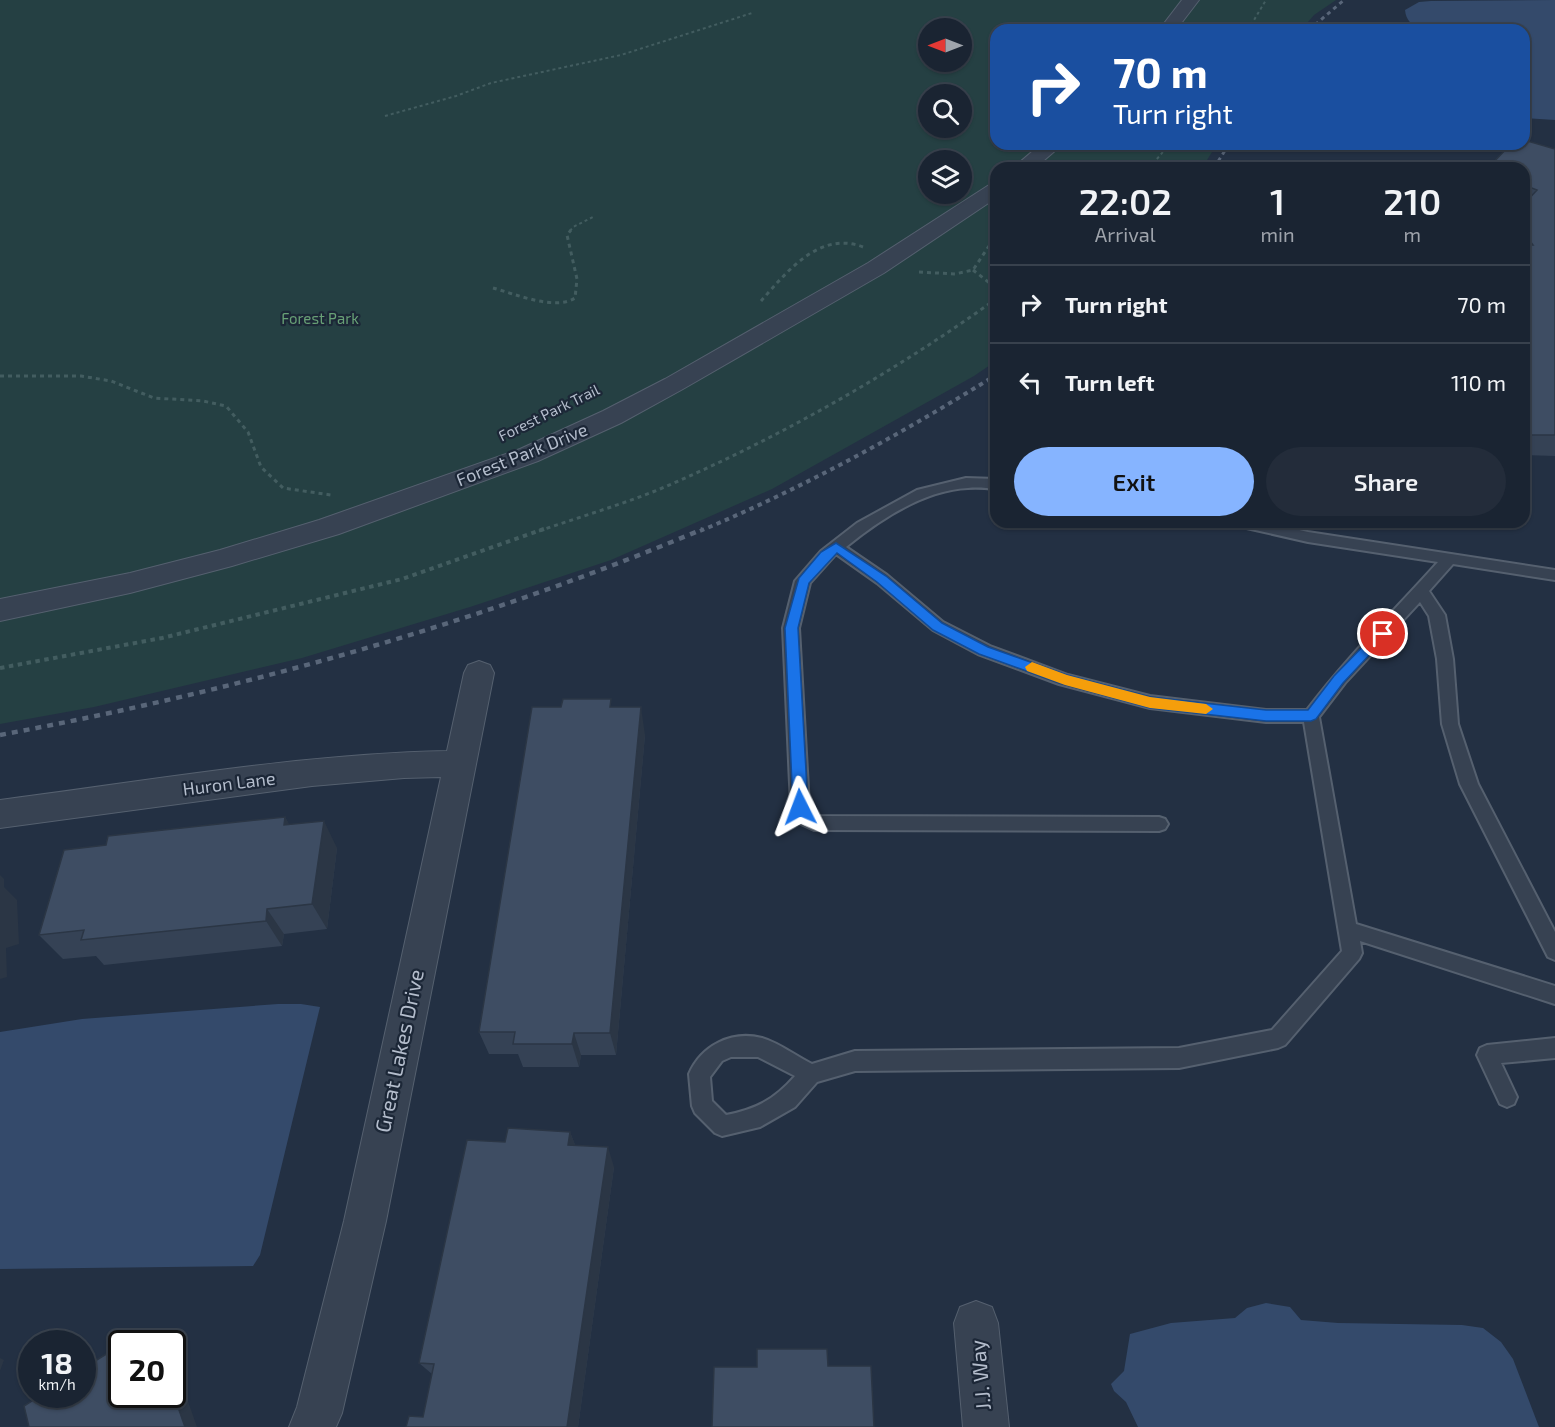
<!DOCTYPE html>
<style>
body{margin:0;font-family:"Exo 2",sans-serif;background:#232c3a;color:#f1f3f6;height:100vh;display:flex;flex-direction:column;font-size:22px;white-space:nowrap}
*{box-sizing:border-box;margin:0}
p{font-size:20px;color:#9fa4ac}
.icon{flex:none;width:33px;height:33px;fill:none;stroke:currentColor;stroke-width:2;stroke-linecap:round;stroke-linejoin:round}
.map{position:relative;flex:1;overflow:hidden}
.details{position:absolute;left:990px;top:162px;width:540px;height:366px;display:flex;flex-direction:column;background:#1a2432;border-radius:18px;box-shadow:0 2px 4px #0004,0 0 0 2px #38414d}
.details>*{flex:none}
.top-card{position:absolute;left:990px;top:24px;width:540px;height:126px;border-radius:18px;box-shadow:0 2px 4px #0004,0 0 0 2px #38414d;background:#1a4fa0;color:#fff;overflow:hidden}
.needle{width:39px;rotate:270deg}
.buttons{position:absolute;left:918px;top:18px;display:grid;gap:12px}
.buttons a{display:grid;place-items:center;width:54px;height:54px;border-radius:50%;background:#1a2432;box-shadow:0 2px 4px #0004,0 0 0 2px #38414d;font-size:30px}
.speed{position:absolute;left:18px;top:1330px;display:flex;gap:12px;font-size:30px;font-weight:700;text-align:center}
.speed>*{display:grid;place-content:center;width:78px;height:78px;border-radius:50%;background:#1a2432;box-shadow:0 2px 4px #0004,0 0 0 2px #38414d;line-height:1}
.speed small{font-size:15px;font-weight:400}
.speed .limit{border:3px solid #111;border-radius:9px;background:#fff;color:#111}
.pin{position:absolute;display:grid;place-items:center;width:51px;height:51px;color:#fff;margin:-26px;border:3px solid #fff;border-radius:50%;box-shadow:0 2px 6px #0007}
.me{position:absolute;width:66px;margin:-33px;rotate:357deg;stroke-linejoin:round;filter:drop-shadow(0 0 4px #0008)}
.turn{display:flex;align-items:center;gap:21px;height:126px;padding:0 24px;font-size:27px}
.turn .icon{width:78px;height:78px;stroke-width:2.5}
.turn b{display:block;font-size:42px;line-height:51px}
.eta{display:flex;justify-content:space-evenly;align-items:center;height:102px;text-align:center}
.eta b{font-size:36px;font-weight:600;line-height:42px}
.action{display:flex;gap:12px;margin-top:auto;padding:12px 24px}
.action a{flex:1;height:69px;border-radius:36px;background:#86b4ff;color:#111;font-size:24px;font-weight:600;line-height:69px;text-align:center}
.action a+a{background:#232c3a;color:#f1f3f6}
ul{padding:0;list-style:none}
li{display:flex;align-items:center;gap:18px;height:78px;padding:0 24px;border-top:2px solid #38414d}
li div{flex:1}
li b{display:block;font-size:22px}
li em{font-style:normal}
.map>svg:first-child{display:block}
</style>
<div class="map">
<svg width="1555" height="1427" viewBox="0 0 1555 1427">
<rect width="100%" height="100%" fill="#233043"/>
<path fill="#254043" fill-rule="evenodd" d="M 0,0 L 1336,0 L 1314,15 L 1301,30 L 996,30 L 996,144 L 1217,144 L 1202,168 L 996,168 L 996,361 L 974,376 L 772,489 L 611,560 L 470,607 L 302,658 L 94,707 L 0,724 ZM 928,28 L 962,28 L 962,62 L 928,62 ZM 928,94 L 962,94 L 962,128 L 928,128 ZM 928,160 L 962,160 L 962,194 L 928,194 Z"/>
<path fill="#344a6b" d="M 1555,0 L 1555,120 L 1524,118 L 1524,30 L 1421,30 C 1412,25 1406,21 1405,10 L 1419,2 L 1431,1 Z
M 278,1004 L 301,1004 L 320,1007 L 260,1255 L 253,1266 L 0,1269 L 0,1032 L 82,1019 Z
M 1266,1303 L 1290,1307 L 1301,1320 L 1338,1323 L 1462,1325 L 1483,1328 L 1501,1342 L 1513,1359 L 1539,1427 L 1138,1427 L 1126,1402 L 1114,1391 L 1111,1384 L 1124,1371 L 1130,1334 L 1171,1323 L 1235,1318 L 1247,1308 Z"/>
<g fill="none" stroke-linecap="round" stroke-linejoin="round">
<defs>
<path id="service" d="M 966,478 L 996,479 L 996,489 C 987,488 977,487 968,488 C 924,490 879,520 846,547 L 887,575 L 943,622 L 990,646 L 1068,675 L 1150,696 L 1266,710 L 1307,710 C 1347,657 1394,611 1438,562 L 1308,542 L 1242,527 L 1235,522 L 1264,522 L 1308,532 L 1555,570 L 1555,580 L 1453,564 L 1429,591 L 1445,615 L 1453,659 L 1458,724 L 1478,784 L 1555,932 L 1555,960 L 1548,957 L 1460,784 L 1442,724 L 1437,659 L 1429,616 L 1420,602 L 1345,683 L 1319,717 L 1356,924 L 1555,986 L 1555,1004 L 1360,941 L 1362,953 L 1359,959 L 1285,1045 L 1278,1048 L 1179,1068 L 855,1071 L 817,1082 L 795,1107 L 760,1127 L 722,1136 L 715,1133 L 695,1113 L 692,1106 L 689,1074 C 701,1046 731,1030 762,1038 C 779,1043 796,1056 812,1064 L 855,1051 L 1179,1048 L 1272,1030 L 1342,951 L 1304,722 L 1266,722 L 1150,708 L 1059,684 L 978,654 L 933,630 L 877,583 L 836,554 L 810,583 L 799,628 L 809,806 L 812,813 L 816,816 L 1159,817 L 1165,819 L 1168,824 L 1165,829 L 1159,831 L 814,830 L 799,823 L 791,806 L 783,628 L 795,581 L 821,551 L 857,523 L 917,490 ZM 731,1057 L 758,1057 L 795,1076 C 774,1100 756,1109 726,1115 L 712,1101 L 710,1077 L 722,1061 Z
M 1555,1038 L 1555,1058 L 1501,1063 L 1517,1097 L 1514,1104 L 1507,1107 L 1500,1104 L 1477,1055 L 1480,1048 L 1487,1045 Z"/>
<path id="minor" d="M 1182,0 L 1199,0 L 1176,30 L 1159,30 Z
M 1041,144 L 1063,144 L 1035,168 L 1013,168 Z
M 996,183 L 996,198 L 884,273 L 683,389 L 621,423 L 538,461 L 339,534 L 232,566 L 130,593 L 0,621 L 0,599 L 130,573 L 220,550 L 319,520 L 520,449 L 603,411 L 665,379 L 868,263 L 989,185 Z
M 479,661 L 490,665 L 494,673 L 386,1221 L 342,1413 L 336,1427 L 289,1427 L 297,1407 L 344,1221 L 441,777 L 404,778 L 312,786 L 0,828 L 0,800 C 147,781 299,754 447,751 L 464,673 L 468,665 Z
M 976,1301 L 992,1307 L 998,1323 L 1009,1427 L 963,1427 L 954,1323 L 960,1307 Z"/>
</defs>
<use href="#service" stroke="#55606f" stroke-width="4"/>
<use href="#minor" stroke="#55606f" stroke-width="2"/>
<path stroke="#435d60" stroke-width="2" stroke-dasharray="3 3" stroke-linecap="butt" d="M 1248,30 L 1266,0
M 385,116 L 456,96 L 491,83 L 621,55 L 752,13
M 1149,168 L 1170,144
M 570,231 L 573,227 L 593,217
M 994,231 L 996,219"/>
<path stroke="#435d60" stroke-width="3" stroke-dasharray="4 4" stroke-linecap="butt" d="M 973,270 L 996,288
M 919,272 L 955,274 L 973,270 L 989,246 L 994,230
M 493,288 C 515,294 555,311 575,298 L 577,279 L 567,235 L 571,230
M 761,301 C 786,273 819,230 863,247
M 0,376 L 81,376 L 111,381 L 154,398 L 203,401 L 226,406 L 248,432 L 261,467 L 283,488 L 331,495
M 539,531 C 579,517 621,505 660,489 C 779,438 891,374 996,299"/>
<path stroke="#435d60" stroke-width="4" stroke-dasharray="4.5 4.5" stroke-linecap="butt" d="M 0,668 L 162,638 L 402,579 L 544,529"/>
<use href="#service" fill="#374252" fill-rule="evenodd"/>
<use href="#minor" fill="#374252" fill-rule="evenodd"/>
<path stroke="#596679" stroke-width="3" stroke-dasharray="4 4" stroke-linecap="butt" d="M 1309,30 L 1344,0
M 1214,168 L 1229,144"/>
<path stroke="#596679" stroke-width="4" stroke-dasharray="4.5 4.5" stroke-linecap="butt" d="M 700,531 C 803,488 901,434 996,375"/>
<path stroke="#596679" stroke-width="4.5" stroke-dasharray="6 6" stroke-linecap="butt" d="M 0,735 C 241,690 477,624 703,529"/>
</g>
<path fill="#354255" d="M 1555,149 L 1555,456 L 1524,455 L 1524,168 Z
M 612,707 L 645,735 L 616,1055 L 581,1055 L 579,1067 L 523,1067 L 518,1054 L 489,1054 L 479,1032 Z
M 285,817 L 289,825 L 337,848 L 327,929 L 284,934 L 282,946 L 104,965 L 96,956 L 63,959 L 39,935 L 106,845 Z
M 570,1132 L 575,1145 L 614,1167 L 578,1427 L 406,1427 L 423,1417 L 432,1374 L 419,1363 L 505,1142 Z"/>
<path fill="#2b3645" d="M 641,707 L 645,735 L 616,1055 L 610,1033 Z
M 285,817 L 300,843 L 284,825 Z
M 324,821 L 337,848 L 327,929 L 312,904 Z
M 0,875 L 4,879 L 4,887 L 17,900 L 19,944 L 6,948 L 7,977 L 0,979 Z
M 267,909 L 284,934 L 282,946 L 266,921 Z
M 574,1033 L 581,1055 L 579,1067 L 572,1044 Z
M 570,1132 L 578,1152 L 568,1145 Z
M 608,1147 L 614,1167 L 578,1427 L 567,1427 Z
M 108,1353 L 122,1359 L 122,1376 L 114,1372 Z
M 172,1356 L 197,1427 L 185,1427 L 172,1390 Z
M 0,1358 L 4,1360 L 0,1371 Z"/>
<path fill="#3e4d63" stroke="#2b3645" stroke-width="1.5" d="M 1524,140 L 1555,149 L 1555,435 L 1524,435 L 1524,245 L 1533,245 L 1524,233 L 1524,204 L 1537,190 L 1524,185 L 1524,168 L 1488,168 L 1511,144 L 1524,144 Z
M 563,699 L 611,699 L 610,707 L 641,707 L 610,1033 L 574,1033 L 572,1044 L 513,1044 L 515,1032 L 479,1032 L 532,707 L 561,707 Z
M 285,817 L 284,825 L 324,821 L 312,904 L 267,909 L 266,921 L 81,940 L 84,930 L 39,935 L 64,850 L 106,845 L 108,836 Z
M 508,1128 L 570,1132 L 568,1145 L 608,1147 L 567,1427 L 406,1427 L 409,1416 L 423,1417 L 434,1364 L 419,1363 L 467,1140 L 505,1142 Z
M 757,1349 L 827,1349 L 828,1366 L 871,1366 L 874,1427 L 712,1427 L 714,1367 L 757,1367 Z
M 108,1353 L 114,1372 L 122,1368 L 122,1395 L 172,1395 L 172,1390 L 185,1427 L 29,1427 L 24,1406 L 41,1395 L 82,1395 L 82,1369 Z"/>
<path fill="#1a73e8" stroke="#114b97" stroke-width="1.5" d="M 836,543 L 886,576 L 942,623 L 988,647 L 1067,675 L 1150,697 L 1266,710 L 1308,710 L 1334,676 L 1378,631 L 1387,631 L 1389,634 L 1343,683 L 1316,719 L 1311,721 L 1266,721 L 1150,708 L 1060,683 L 979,654 L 933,630 L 877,582 L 837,553 L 809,583 L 798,628 L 808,807 L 805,811 L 795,811 L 793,807 L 785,628 L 799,578 L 821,552 Z"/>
<path fill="#f59e0b" d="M 1032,662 L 1067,675 L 1150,697 L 1206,704 L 1213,709 L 1206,714 L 1150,708 L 1065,685 L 1027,671 L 1025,667 Z"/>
<g text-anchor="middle" stroke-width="4.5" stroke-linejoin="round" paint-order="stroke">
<g font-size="15" fill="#68a076" stroke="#1c2737">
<text x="320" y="324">Forest Park</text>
</g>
<g font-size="15" fill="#b4bdcc" stroke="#1c2737">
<text transform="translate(549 413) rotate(-26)" y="5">Forest Park Trail</text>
</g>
<g font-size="18" fill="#b4bdcc" stroke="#1c2737">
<text transform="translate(522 455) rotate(-22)" y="6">Forest Park Drive</text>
<text transform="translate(229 784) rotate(-7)" y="6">Huron Lane</text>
</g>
<g font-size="21" fill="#b4bdcc" stroke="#1c2737">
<text transform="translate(400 1051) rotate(-78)" y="7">Great Lakes Drive</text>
<text transform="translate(981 1375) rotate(-95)" y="7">J.J. Way</text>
</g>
</g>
</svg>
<div class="buttons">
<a><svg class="needle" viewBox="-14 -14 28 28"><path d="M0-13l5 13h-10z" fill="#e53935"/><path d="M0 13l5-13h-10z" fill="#9fa4ac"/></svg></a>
<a><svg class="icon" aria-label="search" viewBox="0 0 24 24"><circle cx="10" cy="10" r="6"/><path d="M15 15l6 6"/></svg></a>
<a><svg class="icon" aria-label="layers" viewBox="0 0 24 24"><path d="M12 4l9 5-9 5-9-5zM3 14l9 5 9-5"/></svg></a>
</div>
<div class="speed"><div>18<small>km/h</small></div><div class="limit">20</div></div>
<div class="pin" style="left:1383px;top:634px;background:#d93025"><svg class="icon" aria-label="arrive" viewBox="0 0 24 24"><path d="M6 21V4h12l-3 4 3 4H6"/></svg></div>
<svg class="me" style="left:800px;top:807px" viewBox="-20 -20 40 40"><path d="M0-17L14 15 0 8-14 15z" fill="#1a73e8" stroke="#fff" stroke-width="4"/></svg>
<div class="top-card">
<div class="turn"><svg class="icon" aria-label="right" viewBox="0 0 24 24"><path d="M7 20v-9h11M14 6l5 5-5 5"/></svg><div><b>70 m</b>Turn right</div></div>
</div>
<section class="details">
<div class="eta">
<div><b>22:02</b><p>Arrival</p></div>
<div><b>1</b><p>min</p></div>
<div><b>210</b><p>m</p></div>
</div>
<ul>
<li><svg class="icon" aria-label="right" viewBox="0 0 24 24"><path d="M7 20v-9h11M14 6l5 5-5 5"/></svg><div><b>Turn right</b></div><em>70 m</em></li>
<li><svg class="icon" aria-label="left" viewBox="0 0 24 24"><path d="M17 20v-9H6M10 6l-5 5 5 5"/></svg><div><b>Turn left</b></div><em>110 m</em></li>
</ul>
<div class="action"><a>Exit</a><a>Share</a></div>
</section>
</div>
